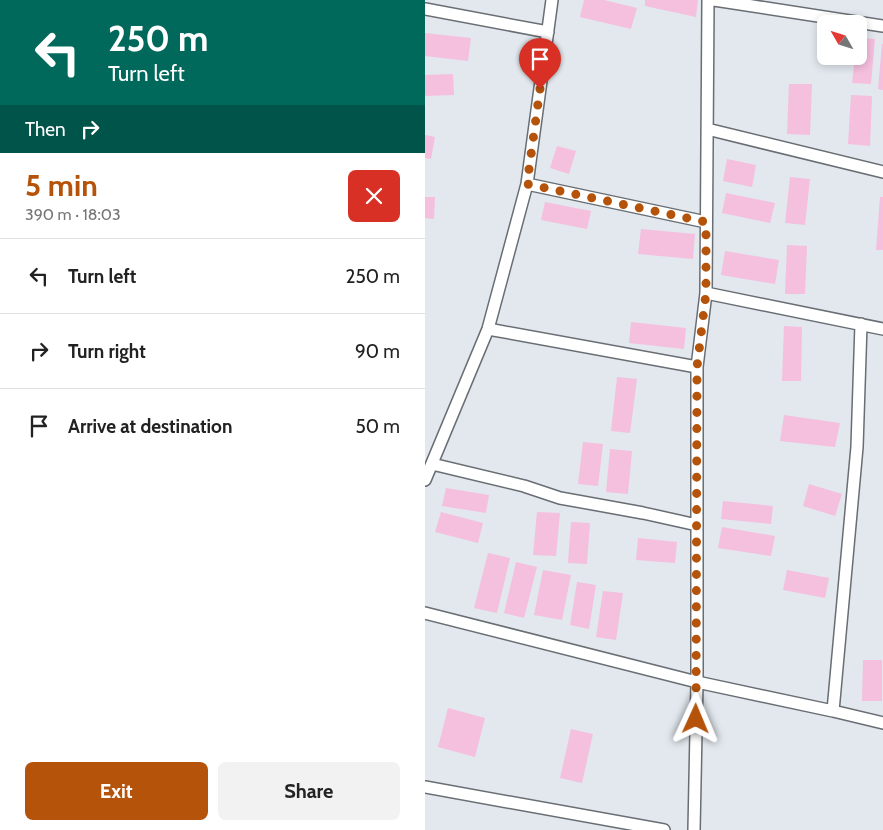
<!DOCTYPE html>
<meta charset="utf-8">
<style>
body{margin:0;font-family:Cabin,sans-serif;background:#f2f2f2;color:#222;height:100vh;display:flex;flex-direction:column;font-size:19px;white-space:nowrap}
*{box-sizing:border-box;margin:0}
p{font-size:16px;color:#767676}
.icon{flex:none;width:28px;height:28px;fill:none;stroke:currentColor;stroke-width:2;stroke-linecap:round;stroke-linejoin:round}
.map{position:relative;flex:1;overflow:hidden}
.side{display:flex;flex-direction:column;background:#fff;width:425px}
.side>*{flex:none}
.banner{background:#00695c;color:#fff;overflow:hidden}
.needle{width:32px;rotate:309deg}
.buttons{position:absolute;left:392px;top:15px;display:grid;gap:10px}
.buttons a{display:grid;place-items:center;width:50px;height:50px;border-radius:8px;background:#fff;box-shadow:0 2px 8px #0003;font-size:25px}
.pin{position:absolute;display:grid;place-items:center;width:42px;height:42px;color:#fff;margin:-51px -21px;border-radius:50% 50% 50% 0;rotate:-45deg;box-shadow:0 0 5px #0007}
.pin .icon{rotate:45deg}
.me{position:absolute;width:55px;margin:-28px;rotate:1deg;stroke-linejoin:round;filter:drop-shadow(0 0 4px #0008)}
.turn{display:flex;align-items:center;gap:18px;height:105px;padding:0 25px;font-size:22px}
.turn .icon{width:65px;height:65px;stroke-width:2.5}
.turn b{display:block;font-size:35px;line-height:42px}
.then{display:flex;align-items:center;height:48px;padding:0 25px;background:#0003;gap:10px;font-size:19px}
.round{display:grid;place-items:center;flex:none;width:52px;height:52px;border-radius:8px;background:#f2f2f2}
.headline{display:flex;align-items:center;justify-content:space-between;height:85px;padding:0 25px}
h1{font-size:30px;font-weight:800;line-height:38px;color:#b45309}
.primary-button{display:flex;gap:10px;margin-top:auto;padding:10px 25px}
.primary-button a{flex:1;height:58px;border-radius:8px;background:#b45309;color:#fff;font-size:20px;font-weight:800;line-height:58px;text-align:center}
.primary-button a+a{background:#f2f2f2;color:#222}
ul{padding:0;list-style:none}
li{display:flex;align-items:center;gap:15px;height:75px;padding:0 25px;border-top:1px solid #e0e0e0}
li div{flex:1}
li b{display:block;font-size:19px}
li em{font-style:normal}
main{display:flex;flex:1;min-height:0}
.map>svg:first-child{display:block}
</style>
<main>
<section class="side">
<div class="banner">
<div class="turn"><svg class="icon" aria-label="left" viewBox="0 0 24 24"><path d="M17 20v-9H6M10 6l-5 5 5 5"/></svg><div><b>250 m</b>Turn left</div></div>
<div class="then">Then<svg class="icon" aria-label="right" viewBox="0 0 24 24"><path d="M7 20v-9h11M14 6l5 5-5 5"/></svg></div>
</div>
<div class="headline"><div><h1>5 min</h1><p>390 m · 18:03</p></div><a class="round" style="background:#d93025;color:#fff"><svg class="icon" aria-label="close" viewBox="0 0 24 24"><path d="M6 6l12 12M18 6L6 18"/></svg></a></div>
<ul>
<li><svg class="icon" aria-label="left" viewBox="0 0 24 24"><path d="M17 20v-9H6M10 6l-5 5 5 5"/></svg><div><b>Turn left</b></div><em>250 m</em></li>
<li><svg class="icon" aria-label="right" viewBox="0 0 24 24"><path d="M7 20v-9h11M14 6l5 5-5 5"/></svg><div><b>Turn right</b></div><em>90 m</em></li>
<li><svg class="icon" aria-label="arrive" viewBox="0 0 24 24"><path d="M6 21V4h12l-3 4 3 4H6"/></svg><div><b>Arrive at destination</b></div><em>50 m</em></li>
</ul>
<div class="primary-button"><a>Exit</a><a>Share</a></div>
</section>
<div class="map">
<svg width="458" height="830" viewBox="0 0 458 830">
<rect width="100%" height="100%" fill="#e2e8ee"/>
<path fill="#f5bfde" d="M 159,0 L 179,0 L 212,8 L 206,29 L 155,17 Z
M 220,0 L 273,0 L 271,17 L 220,6 Z
M 0,33 L 46,38 L 43,61 L 0,56 Z
M 434,38 L 450,39 L 446,84 L 427,83 L 430,56 L 434,56 Z
M 457,44 L 458,44 L 458,90 L 453,89 Z
M 28,74 L 29,95 L 0,96 L 0,75 Z
M 364,84 L 387,84 L 385,135 L 362,134 Z
M 426,95 L 447,96 L 445,146 L 423,144 Z
M 0,135 L 10,137 L 6,159 L 0,158 Z
M 132,146 L 151,151 L 144,174 L 125,168 Z
M 302,159 L 331,165 L 327,187 L 298,181 Z
M 365,177 L 385,179 L 380,225 L 360,223 Z
M 301,193 L 350,203 L 345,223 L 297,213 Z
M 0,197 L 10,197 L 9,219 L 0,218 Z
M 455,197 L 458,197 L 458,250 L 451,250 Z
M 120,202 L 166,211 L 162,229 L 116,220 Z
M 216,229 L 270,234 L 268,259 L 213,254 Z
M 362,245 L 382,246 L 380,294 L 360,294 Z
M 300,251 L 354,260 L 350,284 L 296,275 Z
M 206,322 L 261,328 L 259,349 L 204,343 Z
M 359,326 L 377,327 L 376,381 L 357,381 Z
M 192,377 L 212,379 L 205,433 L 186,431 Z
M 359,415 L 415,423 L 410,447 L 355,441 Z
M 158,442 L 178,444 L 173,486 L 153,484 Z
M 185,449 L 207,451 L 203,494 L 181,492 Z
M 384,484 L 417,494 L 410,516 L 378,506 Z
M 21,488 L 64,495 L 61,513 L 17,506 Z
M 298,501 L 348,506 L 346,524 L 296,519 Z
M 16,512 L 58,523 L 53,543 L 10,532 Z
M 112,512 L 135,513 L 131,556 L 108,555 Z
M 146,522 L 165,523 L 162,564 L 143,563 Z
M 297,527 L 350,536 L 346,556 L 293,548 Z
M 213,538 L 252,542 L 250,563 L 211,560 Z
M 63,553 L 85,558 L 72,613 L 49,608 Z
M 91,562 L 112,567 L 99,618 L 79,613 Z
M 118,570 L 146,575 L 137,620 L 109,615 Z
M 362,570 L 404,578 L 400,598 L 358,590 Z
M 152,582 L 171,585 L 164,629 L 145,625 Z
M 178,591 L 198,593 L 191,640 L 171,637 Z
M 438,660 L 457,660 L 457,701 L 437,701 Z
M 23,708 L 60,718 L 50,757 L 13,747 Z
M 146,729 L 168,734 L 157,783 L 135,778 Z"/>
<g fill="none" stroke-linecap="round" stroke-linejoin="round">
<defs>
<path id="minor" d="M 289,0 L 458,26
M 0,9 L 123,32
M 282,129 L 458,172
M 102,184 L 281,222
M 281,293 L 458,329
M 63,329 L 272,367
M 7,464 L 99,486 L 135,498 L 218,513 L 272,525
M 0,480 L 63,329 L 102,184 L 127,0
M 0,613 L 272,682 L 408,711 L 458,723
M 408,711 L 432,447 L 436,324
M 0,787 L 239,830
M 269,830 L 272,682 L 272,367 L 281,293 L 283,0"/>
</defs>
<use href="#minor" stroke="#686e73" stroke-width="14"/>
<use href="#minor" stroke="#fff" stroke-width="11"/>
</g>
<g fill="none" stroke-linecap="round" stroke-linejoin="round">
<path stroke="#b45309" stroke-width="9" stroke-dasharray="0 16.2" d="M 115,89 L 102,184 L 281,222 L 281,293 L 272,367 L 271,719"/>
</g>
</svg>
<div class="buttons">
<a><svg class="needle" viewBox="-14 -14 28 28"><path d="M0-13l5 13h-10z" fill="#e53935"/><path d="M0 13l5-13h-10z" fill="#767676"/></svg></a>
</div>
<div class="pin" style="left:115px;top:89px;background:#d93025"><svg class="icon" aria-label="arrive" viewBox="0 0 24 24"><path d="M6 21V4h12l-3 4 3 4H6"/></svg></div>
<svg class="me" style="left:271px;top:719px" viewBox="-20 -20 40 40"><path d="M0-17L14 15 0 8-14 15z" fill="#b45309" stroke="#fff" stroke-width="4"/></svg>
</div>
</main>
